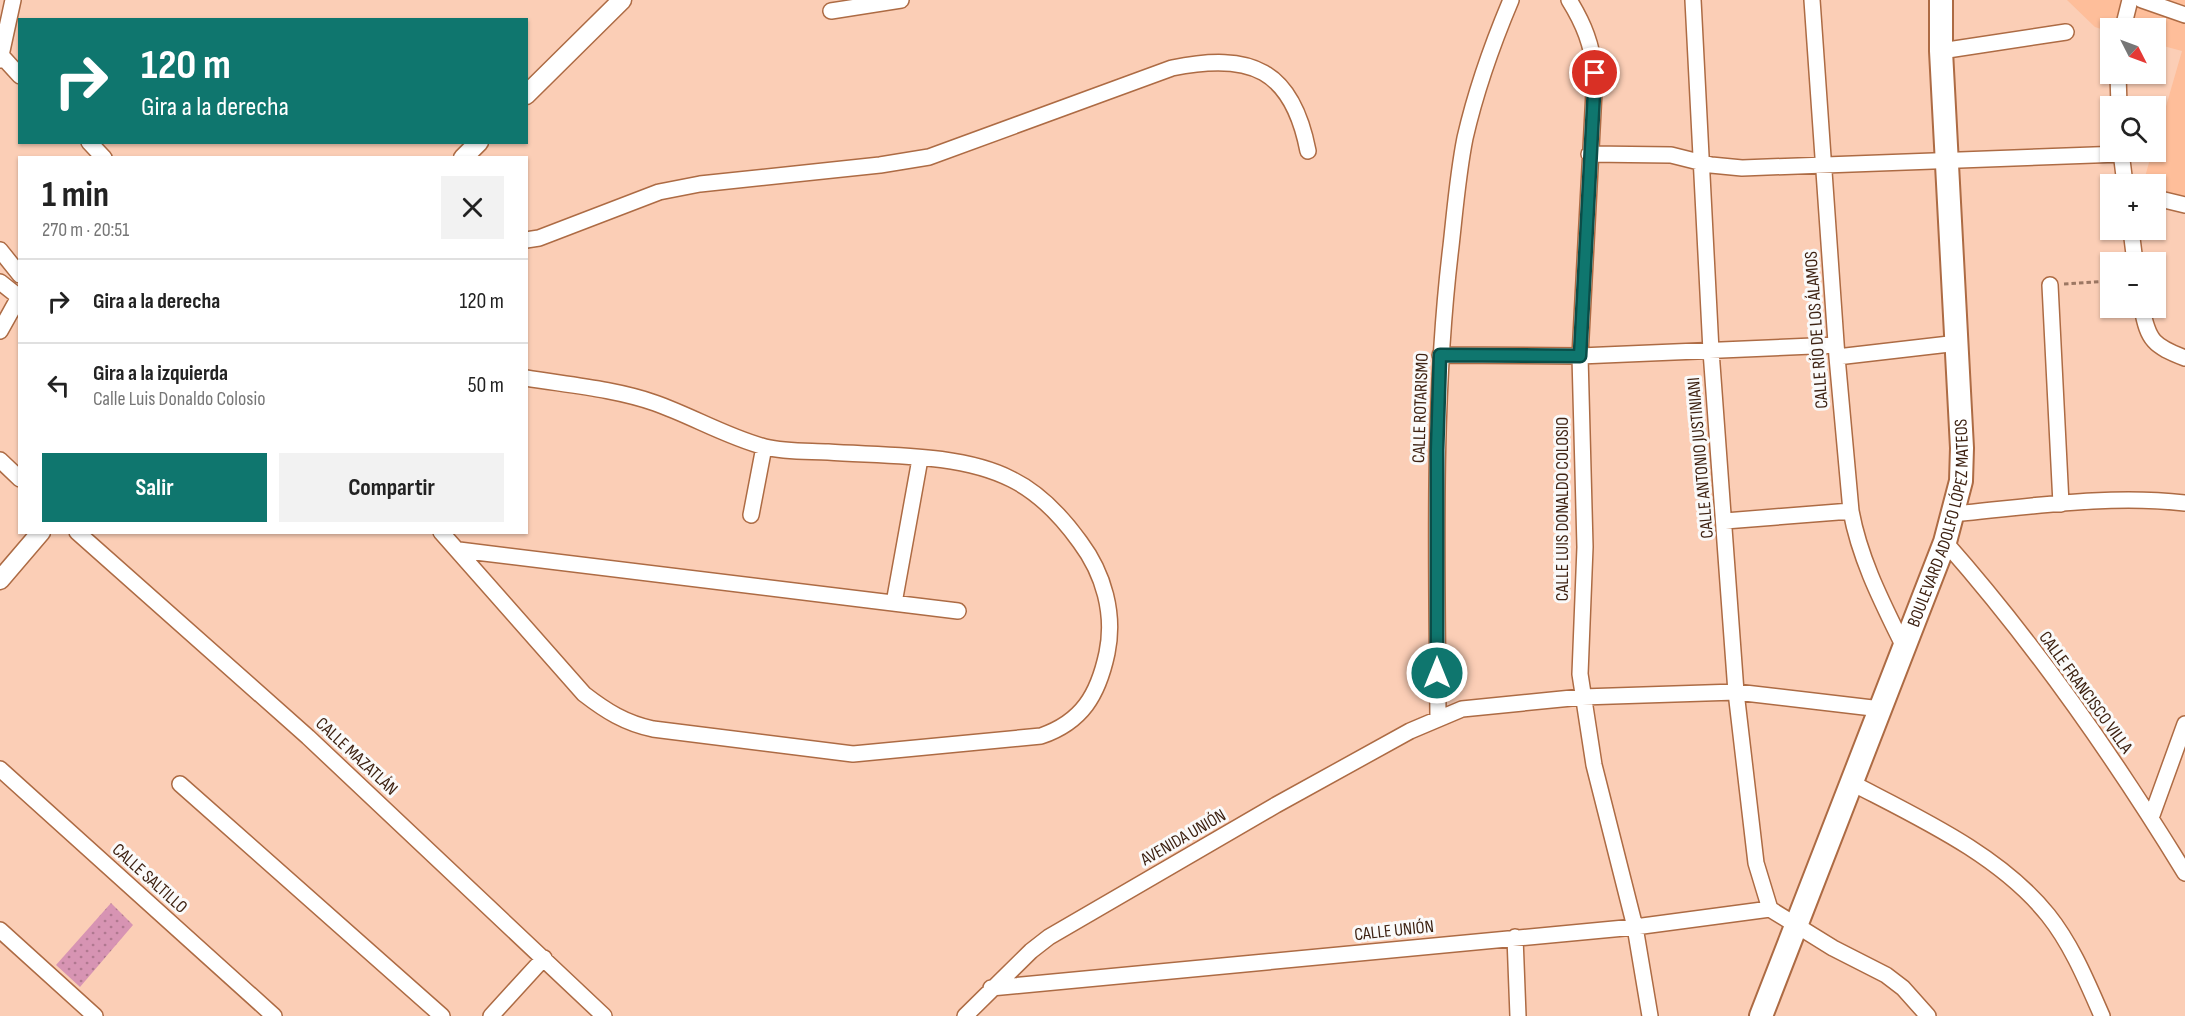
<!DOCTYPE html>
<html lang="es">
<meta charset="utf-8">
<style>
body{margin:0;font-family:"Sofia Sans Condensed",sans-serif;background:#f2f2f2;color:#222;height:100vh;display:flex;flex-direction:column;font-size:22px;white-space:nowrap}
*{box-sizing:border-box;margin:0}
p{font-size:20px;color:#767676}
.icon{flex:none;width:33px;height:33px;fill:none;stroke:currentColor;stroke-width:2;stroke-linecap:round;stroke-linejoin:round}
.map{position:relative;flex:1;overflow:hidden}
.sheet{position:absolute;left:18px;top:156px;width:510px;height:378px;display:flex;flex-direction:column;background:#fff;border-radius:0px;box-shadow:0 2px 4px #0004}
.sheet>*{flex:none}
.top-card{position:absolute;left:18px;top:18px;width:510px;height:126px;border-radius:0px;box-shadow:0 2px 4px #0004;background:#0f766e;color:#fff;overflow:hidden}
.needle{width:39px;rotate:132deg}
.controls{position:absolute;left:2100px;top:18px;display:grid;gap:12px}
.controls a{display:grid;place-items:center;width:66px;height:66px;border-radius:0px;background:#fff;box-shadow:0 2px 4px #0004;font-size:30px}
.pin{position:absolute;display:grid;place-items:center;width:51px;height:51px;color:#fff;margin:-26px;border:3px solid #fff;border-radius:50%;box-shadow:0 2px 6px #0007}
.me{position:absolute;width:66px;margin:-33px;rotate:0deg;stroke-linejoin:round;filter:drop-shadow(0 0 4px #0008)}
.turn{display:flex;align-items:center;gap:21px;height:126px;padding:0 24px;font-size:27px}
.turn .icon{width:78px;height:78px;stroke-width:2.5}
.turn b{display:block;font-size:42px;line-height:51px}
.round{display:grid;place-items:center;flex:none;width:63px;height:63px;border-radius:0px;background:#f2f2f2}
.summary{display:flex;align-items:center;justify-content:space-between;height:102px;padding:0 24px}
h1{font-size:36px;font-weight:700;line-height:45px}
.cta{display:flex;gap:12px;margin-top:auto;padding:12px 24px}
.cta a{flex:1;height:69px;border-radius:0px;background:#0f766e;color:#fff;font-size:24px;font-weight:700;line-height:69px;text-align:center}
.cta a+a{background:#f2f2f2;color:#222}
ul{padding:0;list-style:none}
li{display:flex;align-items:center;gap:18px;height:84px;padding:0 24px;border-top:2px solid #e0e0e0}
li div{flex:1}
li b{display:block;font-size:22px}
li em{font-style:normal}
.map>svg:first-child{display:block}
</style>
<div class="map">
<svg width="2185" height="1016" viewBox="0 0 2185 1016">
<defs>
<pattern id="park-dots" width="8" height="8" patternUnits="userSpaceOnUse" patternTransform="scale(1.5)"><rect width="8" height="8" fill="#d794b3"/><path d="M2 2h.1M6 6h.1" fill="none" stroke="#b07890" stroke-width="1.8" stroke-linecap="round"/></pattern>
</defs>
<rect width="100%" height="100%" fill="#fbceb6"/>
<path fill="#febe9a" d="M 2067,0 L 2185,0 L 2185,213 L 2156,206 L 2156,184 L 2143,184 L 2152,152 L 2156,152 L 2156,141 L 2182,51 L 2156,44 L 2156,28 L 2110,28 L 2110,32 L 2095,27 Z"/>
<path fill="url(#park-dots)" d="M 111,903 L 133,925 L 80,987 L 56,965 Z"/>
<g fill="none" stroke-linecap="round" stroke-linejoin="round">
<defs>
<path id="minor" d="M 1569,0 C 1584,24 1592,45 1595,73 L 1580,356 L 1585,547 L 1580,674 L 1594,765 L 1635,927 L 1650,1016
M 1693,0 L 1711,351 L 1736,692 L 1756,863 L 1770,909
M 1812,0 L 1837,357 L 1851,511 C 1860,560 1883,604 1904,647
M 2142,0 L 2185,15
M 831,11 L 901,0
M 2123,28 L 2130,0
M 1941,51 L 2066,32
M 0,54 L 20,76
M 0,60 L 13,0
M 2118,74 L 2119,106
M 89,142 L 104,158
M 2121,152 L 2125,184
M 1589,154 L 1671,155 L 1711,165 L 1742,168 L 2121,154
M 2156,198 L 2185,205
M 2131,230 L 2135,262
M 526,240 L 539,238 L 659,192 L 700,184 L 880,165 L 929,157 L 1172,68 C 1251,52 1292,69 1308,151
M 0,250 L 20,275
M 0,282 L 19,297 L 0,331
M 2050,285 L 2061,504
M 2142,308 C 2148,341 2154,346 2185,358
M 1440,355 L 1580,356 L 1836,345
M 1837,357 L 1958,343
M 0,460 L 20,479
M 1953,514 C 2029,507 2108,494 2185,503
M 751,515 L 764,447
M 1725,521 L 1851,511
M 77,532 L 308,737 L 604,1016
M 441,532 L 584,694 C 606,711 625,723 653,729 L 853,754 L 1041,736 C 1082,722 1098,695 1107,653 C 1115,614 1104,574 1080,542 C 1062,517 1040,493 1011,479 C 960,453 884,456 828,452 C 807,451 785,452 765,447 C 727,437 692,416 655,403 C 615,389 569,385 526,378
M 1945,542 C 2035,644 2114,757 2185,873
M 459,550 L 958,611
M 894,603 L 920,459
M 1438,718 C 1437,560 1432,403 1451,246 C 1455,210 1458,173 1465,138 C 1476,90 1492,45 1511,0
M 0,769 L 274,1016
M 1852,783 C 1919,818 2000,855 2048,915 C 2072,945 2087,982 2102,1016
M 180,784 L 442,1016
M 2151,818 L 2185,724
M 0,930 L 95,1016
M 1515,937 L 1518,1016
M 991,988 L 1635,927 L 1770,909 L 1833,948 L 1886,975 L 1903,988 L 1928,1016
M 491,1016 L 544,958
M 965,1016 L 1031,951 L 1049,937 L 1276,805 L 1410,731 L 1462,709 L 1582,697 L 1736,692 L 1881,709"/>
<path id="tertiary" d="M 526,95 L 622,0
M 463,158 L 479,142
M 0,580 L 41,532"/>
<g id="primary">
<path id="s1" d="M 1761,1016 L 1945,542 L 1961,481 L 1962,448 L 1941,51 L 1941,0"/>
</g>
</defs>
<use href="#minor" stroke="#ad6b44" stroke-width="18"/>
<use href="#tertiary" stroke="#ad6b44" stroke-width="21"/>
<use href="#primary" stroke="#ad6b44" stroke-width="26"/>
<path stroke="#9c7763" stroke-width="3" stroke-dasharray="4.5 3" stroke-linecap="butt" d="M 2064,284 L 2110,281"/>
<use href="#minor" stroke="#fff" stroke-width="15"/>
<use href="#tertiary" stroke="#fff" stroke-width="18"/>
<use href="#primary" stroke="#fff" stroke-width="22"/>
</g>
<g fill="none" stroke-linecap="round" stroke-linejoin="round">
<defs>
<path id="route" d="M 1437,673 L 1437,450 L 1440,355 L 1580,356 L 1595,73"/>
</defs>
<use href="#route" stroke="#0a4d48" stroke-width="15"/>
<use href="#route" stroke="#0f766e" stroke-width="10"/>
</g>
<g text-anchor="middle" stroke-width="6" stroke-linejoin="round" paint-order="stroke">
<g font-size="18" fill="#3e2212" stroke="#fafafa">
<text transform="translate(1816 330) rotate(-94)" y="6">CALLE RÍO DE LOS ÁLAMOS</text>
<text transform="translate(1420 408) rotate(-88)" y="6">CALLE ROTARISMO</text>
<text transform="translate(1700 458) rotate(-95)" y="6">CALLE ANTONIO JUSTINIANI</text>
<text transform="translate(1562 509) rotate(-90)" y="6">CALLE LUIS DONALDO COLOSIO</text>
<text dy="6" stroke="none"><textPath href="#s1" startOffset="526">BOULEVARD ADOLFO LÓPEZ MATEOS</textPath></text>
<text transform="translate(2086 692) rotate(54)" y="6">CALLE FRANCISCO VILLA</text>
<text transform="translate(357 756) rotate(43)" y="6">CALLE MAZATLÁN</text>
<text transform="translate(1183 837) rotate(-30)" y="6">AVENIDA UNIÓN</text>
<text transform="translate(150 878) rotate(42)" y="6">CALLE SALTILLO</text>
<text transform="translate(1394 930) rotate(-6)" y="6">CALLE UNIÓN</text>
</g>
</g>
</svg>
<div class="controls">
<a><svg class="needle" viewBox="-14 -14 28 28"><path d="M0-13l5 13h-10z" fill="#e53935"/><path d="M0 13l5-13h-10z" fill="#767676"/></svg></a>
<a><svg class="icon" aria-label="search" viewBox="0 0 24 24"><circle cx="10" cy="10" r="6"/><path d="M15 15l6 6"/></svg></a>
<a>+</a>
<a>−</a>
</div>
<div class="pin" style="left:1595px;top:73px;background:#d93025"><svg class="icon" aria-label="arrive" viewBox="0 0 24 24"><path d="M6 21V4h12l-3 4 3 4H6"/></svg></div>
<svg class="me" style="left:1437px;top:673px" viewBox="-20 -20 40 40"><circle r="17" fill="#0f766e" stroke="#fff" stroke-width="3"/><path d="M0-11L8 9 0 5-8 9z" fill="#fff"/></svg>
<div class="top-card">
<div class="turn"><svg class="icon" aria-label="right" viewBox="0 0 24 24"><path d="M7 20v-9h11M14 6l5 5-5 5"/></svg><div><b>120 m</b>Gira a la derecha</div></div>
</div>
<section class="sheet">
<div class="summary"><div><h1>1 min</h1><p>270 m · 20:51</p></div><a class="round"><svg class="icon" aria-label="close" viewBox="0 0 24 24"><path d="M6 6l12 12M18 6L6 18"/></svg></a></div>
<ul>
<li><svg class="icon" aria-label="right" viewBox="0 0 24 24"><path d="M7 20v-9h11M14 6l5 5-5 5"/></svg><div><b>Gira a la derecha</b></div><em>120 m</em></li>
<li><svg class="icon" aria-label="left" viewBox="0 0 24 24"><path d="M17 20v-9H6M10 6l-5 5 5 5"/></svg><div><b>Gira a la izquierda</b><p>Calle Luis Donaldo Colosio</p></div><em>50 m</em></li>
</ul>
<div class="cta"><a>Salir</a><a>Compartir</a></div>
</section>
</div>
